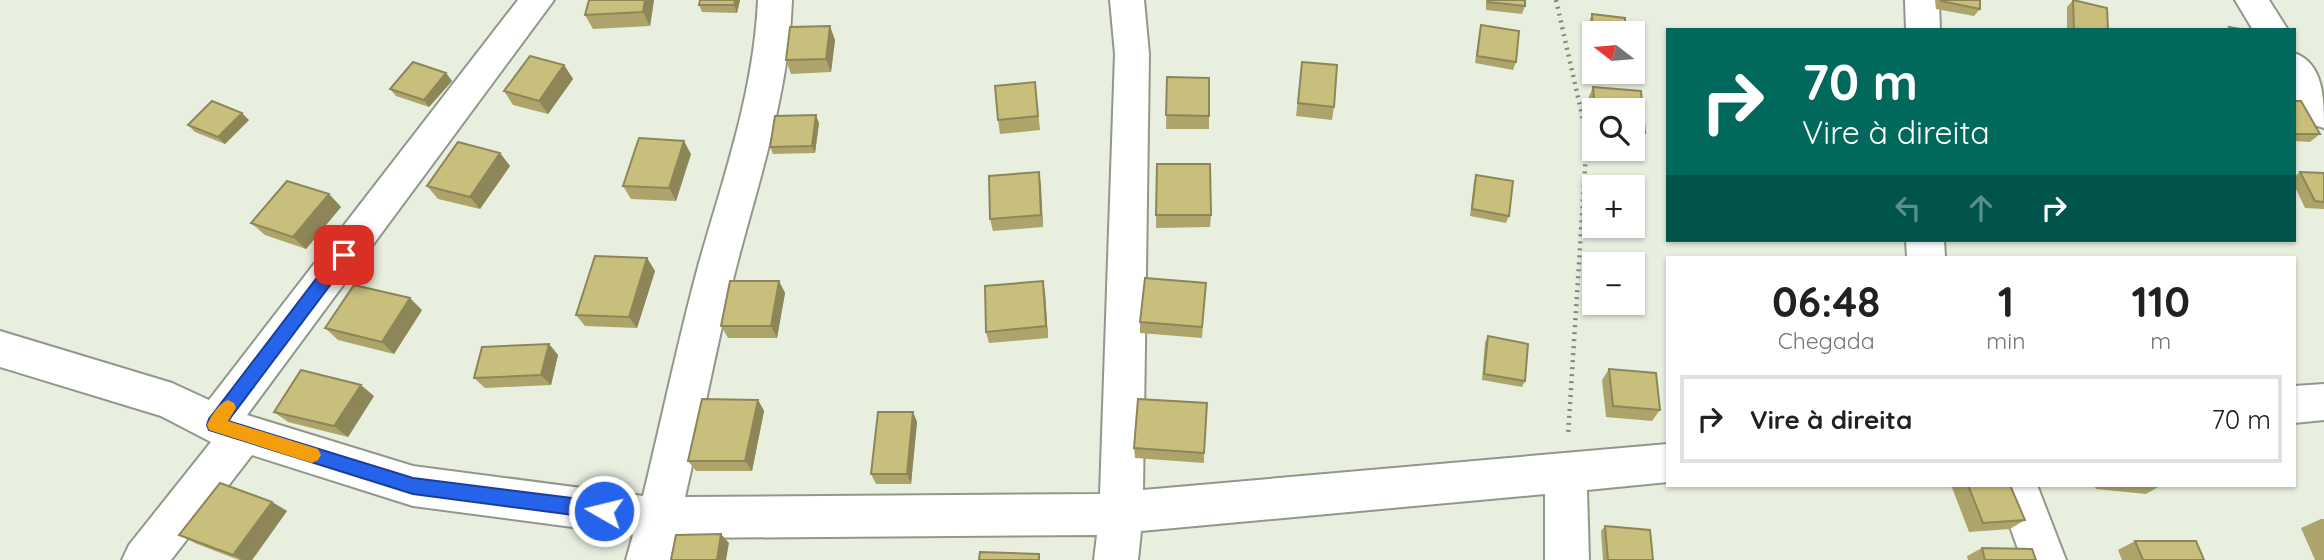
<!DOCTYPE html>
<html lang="pt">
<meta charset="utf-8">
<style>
body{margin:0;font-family:Quicksand,sans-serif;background:#f6f6f6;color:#202124;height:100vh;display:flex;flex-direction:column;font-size:26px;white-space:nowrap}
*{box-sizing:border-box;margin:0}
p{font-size:23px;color:#757577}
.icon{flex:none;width:38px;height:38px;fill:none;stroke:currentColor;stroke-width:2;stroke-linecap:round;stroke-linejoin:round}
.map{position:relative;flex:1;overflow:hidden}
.side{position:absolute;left:1666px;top:256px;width:630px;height:231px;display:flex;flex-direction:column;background:#fff;border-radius:0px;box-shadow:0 2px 5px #0004}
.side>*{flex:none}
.guide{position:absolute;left:1666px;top:28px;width:630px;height:214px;border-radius:0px;box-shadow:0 2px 5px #0004;background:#00695c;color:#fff;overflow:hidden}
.needle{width:46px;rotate:286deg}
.buttons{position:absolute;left:1582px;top:21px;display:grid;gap:14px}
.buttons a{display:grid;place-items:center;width:63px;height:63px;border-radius:0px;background:#fff;box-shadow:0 2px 5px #0004;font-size:35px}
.pin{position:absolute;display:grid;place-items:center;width:60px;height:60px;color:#fff;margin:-30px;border-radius:14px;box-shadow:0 4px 10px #0006}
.me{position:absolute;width:77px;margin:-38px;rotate:278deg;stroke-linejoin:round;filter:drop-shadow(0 0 5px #0008)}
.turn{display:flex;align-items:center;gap:24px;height:147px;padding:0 21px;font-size:32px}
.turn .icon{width:91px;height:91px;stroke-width:2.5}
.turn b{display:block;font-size:49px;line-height:60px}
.lanes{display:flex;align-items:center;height:66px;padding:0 21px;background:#0003;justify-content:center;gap:35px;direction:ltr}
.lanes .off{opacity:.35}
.eta{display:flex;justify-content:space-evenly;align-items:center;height:119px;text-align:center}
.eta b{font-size:42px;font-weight:700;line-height:49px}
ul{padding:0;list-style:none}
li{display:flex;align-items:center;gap:21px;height:88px;margin:0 14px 10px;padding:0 7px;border:4px solid #e0e0e0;border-radius:0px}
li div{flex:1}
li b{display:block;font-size:26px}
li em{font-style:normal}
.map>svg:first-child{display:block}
</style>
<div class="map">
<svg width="2324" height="560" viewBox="0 0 2324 560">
<rect width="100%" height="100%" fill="#e9efdf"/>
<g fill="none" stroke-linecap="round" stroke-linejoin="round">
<defs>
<path id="minor" d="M 518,0 L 554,0 L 247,415 L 413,466 L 643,496 C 662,418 678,340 699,263 C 724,176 754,91 758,0 L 792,0 C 789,92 760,176 737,264 C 717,341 703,420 685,497 L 1100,494 L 1115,54 L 1110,0 L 1144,0 L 1149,54 L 1143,490 L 1668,444 L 1668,482 L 1587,490 L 1589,560 L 1545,560 L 1545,494 L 1141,531 L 1138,560 L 1094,560 L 1097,535 L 675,538 L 670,560 L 626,560 L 633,535 L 413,506 L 252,455 L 171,560 L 122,560 L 129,545 L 211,442 L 161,416 L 0,367 L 0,331 L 172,383 L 209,400 Z
M 1905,0 L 1939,0 L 1940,30 L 1906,30 Z
M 2235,0 L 2269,0 L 2288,30 L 2253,30 Z
M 2294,53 C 2324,63 2324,100 2324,128 L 2311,124 L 2294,96 Z
M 1906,240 L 1944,240 L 1945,257 L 1907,257 Z
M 2324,384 L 2324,420 L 2294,423 L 2294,386 Z
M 1995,485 L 2037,485 L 2066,560 L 2022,560 Z"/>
</defs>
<use href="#minor" stroke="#929889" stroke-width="4"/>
<path stroke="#85897e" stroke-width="4.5" stroke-dasharray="2 5" stroke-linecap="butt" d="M 1556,0 L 1587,137 L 1568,436"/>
<use href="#minor" fill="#fff" fill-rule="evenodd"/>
</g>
<path fill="#ada46c" d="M 654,0 L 650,26 L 593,29 L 585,15 Z
M 700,0 L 740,0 L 737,13 L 702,12 L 699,5 Z
M 1486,0 L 1525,0 L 1525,6 L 1522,14 L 1486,10 Z
M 1935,0 L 1980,0 L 1980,9 L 1974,16 L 1936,9 Z
M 2073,0 L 2108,30 L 2067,30 L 2067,7 Z
M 1592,14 L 1594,33 L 1594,50 L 1590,50 L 1589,22 Z
M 1481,25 L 1516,62 L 1513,70 L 1475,63 L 1479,33 Z
M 835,40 L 831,72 L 791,74 L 786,60 Z
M 1302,62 L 1334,107 L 1332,120 L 1296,116 Z
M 564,65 L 573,79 L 548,114 L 513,105 L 504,91 Z
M 446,73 L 452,81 L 429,107 L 396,96 L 390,89 Z
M 1167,77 L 1209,116 L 1209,129 L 1166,129 Z
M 1035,82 L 1040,130 L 1000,134 L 998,120 Z
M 1593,87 L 1641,91 L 1645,133 L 1638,146 L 1633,145 L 1633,110 L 1594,110 L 1594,142 L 1590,141 L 1587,101 Z
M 2294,101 L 2320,134 L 2310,142 L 2294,141 Z
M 249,120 L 225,144 L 195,132 L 188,125 Z
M 819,123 L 815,153 L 773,154 L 770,147 Z
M 500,153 L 510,166 L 480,209 L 438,199 L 427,186 Z
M 691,154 L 676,201 L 631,199 L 623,186 Z
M 1157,164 L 1211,215 L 1210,227 L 1156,228 Z
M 1039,172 L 1043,227 L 993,231 L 990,219 Z
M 2300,172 L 2324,173 L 2324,209 L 2305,208 L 2294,185 L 2294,177 Z
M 1476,175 L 1509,216 L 1506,223 L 1470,216 L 1474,182 Z
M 329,194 L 341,207 L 306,249 L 265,235 L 251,223 Z
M 647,258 L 655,271 L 637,328 L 585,326 L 576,315 Z
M 779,281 L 785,293 L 777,338 L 728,338 L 721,326 Z
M 1043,281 L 1045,293 L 1048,338 L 989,343 L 986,332 Z
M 1206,283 L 1202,338 L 1140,333 L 1140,322 Z
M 422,310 L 394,354 L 338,340 L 325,328 Z
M 1488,336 L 1525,381 L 1522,387 L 1482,380 L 1485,342 Z
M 549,344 L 558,355 L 551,385 L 485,388 L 474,378 Z
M 1609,369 L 1660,410 L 1652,421 L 1606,417 L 1602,380 Z
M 374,396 L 348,437 L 288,422 L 274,412 Z
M 758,400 L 764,411 L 752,471 L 696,471 L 688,461 Z
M 913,412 L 917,422 L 911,484 L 876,484 L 871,474 Z
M 1134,448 L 1204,453 L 1204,463 L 1135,458 Z
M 1951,485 L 2010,485 L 2025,520 L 2010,529 L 1969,532 Z
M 2094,485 L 2162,485 L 2146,494 L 2096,489 Z
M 272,502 L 287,511 L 252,560 L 239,560 L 197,544 L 179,535 Z
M 2321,519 L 2324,519 L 2324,560 L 2315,560 L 2301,528 Z
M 1605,526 L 1653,560 L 1603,560 L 1601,531 Z
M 2135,541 L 2204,560 L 2122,560 L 2118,550 Z
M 1982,548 L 2036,560 L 1968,560 L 1967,556 Z"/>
<path fill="#8d8658" d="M 645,0 L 654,0 L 650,26 L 643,12 Z
M 735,0 L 740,0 L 737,13 L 734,5 Z
M 830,26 L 835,40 L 831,72 L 826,59 Z
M 564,65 L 573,79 L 548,114 L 539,101 Z
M 446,73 L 452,81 L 429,107 L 424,100 Z
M 242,113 L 249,120 L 225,144 L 218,137 Z
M 816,115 L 819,123 L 815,153 L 812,146 Z
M 684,141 L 691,154 L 676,201 L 669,188 Z
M 500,153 L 510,166 L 480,209 L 470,197 Z
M 1039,172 L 1041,185 L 1043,227 L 1041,215 Z
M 329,194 L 341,207 L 306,249 L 293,237 Z
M 647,258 L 655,271 L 637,328 L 629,317 Z
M 779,281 L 785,293 L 777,338 L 771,326 Z
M 1043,281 L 1045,293 L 1048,338 L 1046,326 Z
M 410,298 L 422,310 L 394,354 L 382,342 Z
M 549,344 L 558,355 L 551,385 L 541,375 Z
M 361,385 L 374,396 L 348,437 L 334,426 Z
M 758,400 L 764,411 L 752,471 L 745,461 Z
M 913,412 L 917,422 L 911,484 L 907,474 Z
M 272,502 L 287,511 L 252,560 L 242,560 L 233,555 Z
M 721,534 L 729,543 L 726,560 L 717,560 Z"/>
<path fill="#c9bf7d" stroke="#8d8658" stroke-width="2" d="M 589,0 L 645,0 L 643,12 L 585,15 Z
M 700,0 L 735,0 L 734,5 L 699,5 Z
M 1488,0 L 1525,0 L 1525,6 L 1488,2 Z
M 1941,0 L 1980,0 L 1980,9 L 1941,1 Z
M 2073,0 L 2107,8 L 2108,30 L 2074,29 Z
M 1592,14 L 1625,18 L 1625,33 L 1594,33 L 1594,42 L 1593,42 Z
M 1481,25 L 1519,31 L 1516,62 L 1477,56 Z
M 830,26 L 826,59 L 786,60 L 790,27 Z
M 2229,27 L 2246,30 L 2230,30 Z
M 530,56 L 564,65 L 539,101 L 504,91 Z
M 413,62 L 446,73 L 424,100 L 390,89 Z
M 1302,62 L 1337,65 L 1334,107 L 1298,103 Z
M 1167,77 L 1209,78 L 1209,116 L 1166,115 Z
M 1035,82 L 1038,116 L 998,120 L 995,86 Z
M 1593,87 L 1641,91 L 1645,133 L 1633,132 L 1633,110 L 1595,110 Z
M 212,101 L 242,113 L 218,137 L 188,125 Z
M 2294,101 L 2301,101 L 2320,134 L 2294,134 Z
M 816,115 L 812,146 L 770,147 L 775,116 Z
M 639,138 L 684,141 L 669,188 L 623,186 Z
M 458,142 L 500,153 L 470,197 L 427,186 Z
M 1157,164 L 1210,164 L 1211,215 L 1156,215 Z
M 1039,172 L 1041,215 L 990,219 L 989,176 Z
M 2300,172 L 2324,173 L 2324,202 L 2315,201 Z
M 1476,175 L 1513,181 L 1509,216 L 1472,209 Z
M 287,181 L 329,194 L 293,237 L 251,223 Z
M 595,256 L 647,258 L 629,317 L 576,315 Z
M 1145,278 L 1206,283 L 1202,327 L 1140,322 Z
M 730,281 L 779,281 L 771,326 L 721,326 Z
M 1043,281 L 1046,326 L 986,332 L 985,286 Z
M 354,285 L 410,298 L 382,342 L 325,328 Z
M 1488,336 L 1528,344 L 1525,381 L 1484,374 Z
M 549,344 L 541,375 L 474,378 L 482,347 Z
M 1609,369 L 1656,373 L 1660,410 L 1613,406 Z
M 301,370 L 361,385 L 334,426 L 274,412 Z
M 702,399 L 758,400 L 745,461 L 688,461 Z
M 1138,399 L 1207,403 L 1204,453 L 1134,448 Z
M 878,412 L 913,412 L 907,474 L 871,474 Z
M 220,483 L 272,502 L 233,555 L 179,535 Z
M 1968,485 L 2010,485 L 2025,520 L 1983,523 Z
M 1605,526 L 1650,530 L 1653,560 L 1608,560 Z
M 721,534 L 717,560 L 671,560 L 676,535 Z
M 2135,541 L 2196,541 L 2204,560 L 2143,560 Z
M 1982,548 L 2032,549 L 2036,560 L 1985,560 Z
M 980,552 L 1039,554 L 1039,560 L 979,560 Z"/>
<path fill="#2563eb" stroke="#184099" stroke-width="2" d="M 344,248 L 349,250 L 352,255 L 349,260 L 228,421 L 413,478 L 604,502 L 610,505 L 613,511 L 610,517 L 604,519 L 413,494 L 209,430 L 207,425 L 209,419 L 338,250 Z"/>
<path fill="#f59e0b" d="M 228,400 L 234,403 L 236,408 L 228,421 L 318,449 L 321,455 L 318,460 L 312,463 L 209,430 L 207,425 C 211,416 218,404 228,400 Z"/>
</svg>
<div class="buttons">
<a><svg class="needle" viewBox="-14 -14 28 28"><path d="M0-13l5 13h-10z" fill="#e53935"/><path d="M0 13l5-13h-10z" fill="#757577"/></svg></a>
<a><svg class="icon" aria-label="search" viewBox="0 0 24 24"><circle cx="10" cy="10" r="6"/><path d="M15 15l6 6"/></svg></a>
<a>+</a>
<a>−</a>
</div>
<div class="pin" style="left:344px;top:255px;background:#d93025"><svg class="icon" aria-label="arrive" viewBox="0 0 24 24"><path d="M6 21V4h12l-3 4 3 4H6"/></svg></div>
<svg class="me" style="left:604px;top:511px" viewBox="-20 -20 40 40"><circle r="17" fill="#2563eb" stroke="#fff" stroke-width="3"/><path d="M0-11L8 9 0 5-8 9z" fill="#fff"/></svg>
<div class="guide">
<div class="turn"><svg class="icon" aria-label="right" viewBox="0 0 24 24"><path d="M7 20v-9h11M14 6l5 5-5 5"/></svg><div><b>70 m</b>Vire à direita</div></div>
<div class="lanes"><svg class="icon off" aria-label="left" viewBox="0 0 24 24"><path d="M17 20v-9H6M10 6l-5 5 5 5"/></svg><svg class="icon off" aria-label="ahead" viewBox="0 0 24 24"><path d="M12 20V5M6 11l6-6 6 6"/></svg><svg class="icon" aria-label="right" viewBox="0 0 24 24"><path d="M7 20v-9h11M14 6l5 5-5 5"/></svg></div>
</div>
<section class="side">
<div class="eta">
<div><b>06:48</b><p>Chegada</p></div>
<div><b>1</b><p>min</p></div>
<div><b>110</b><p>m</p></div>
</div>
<ul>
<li><svg class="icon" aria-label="right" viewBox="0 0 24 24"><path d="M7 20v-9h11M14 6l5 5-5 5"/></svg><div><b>Vire à direita</b></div><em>70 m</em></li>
</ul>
</section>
</div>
